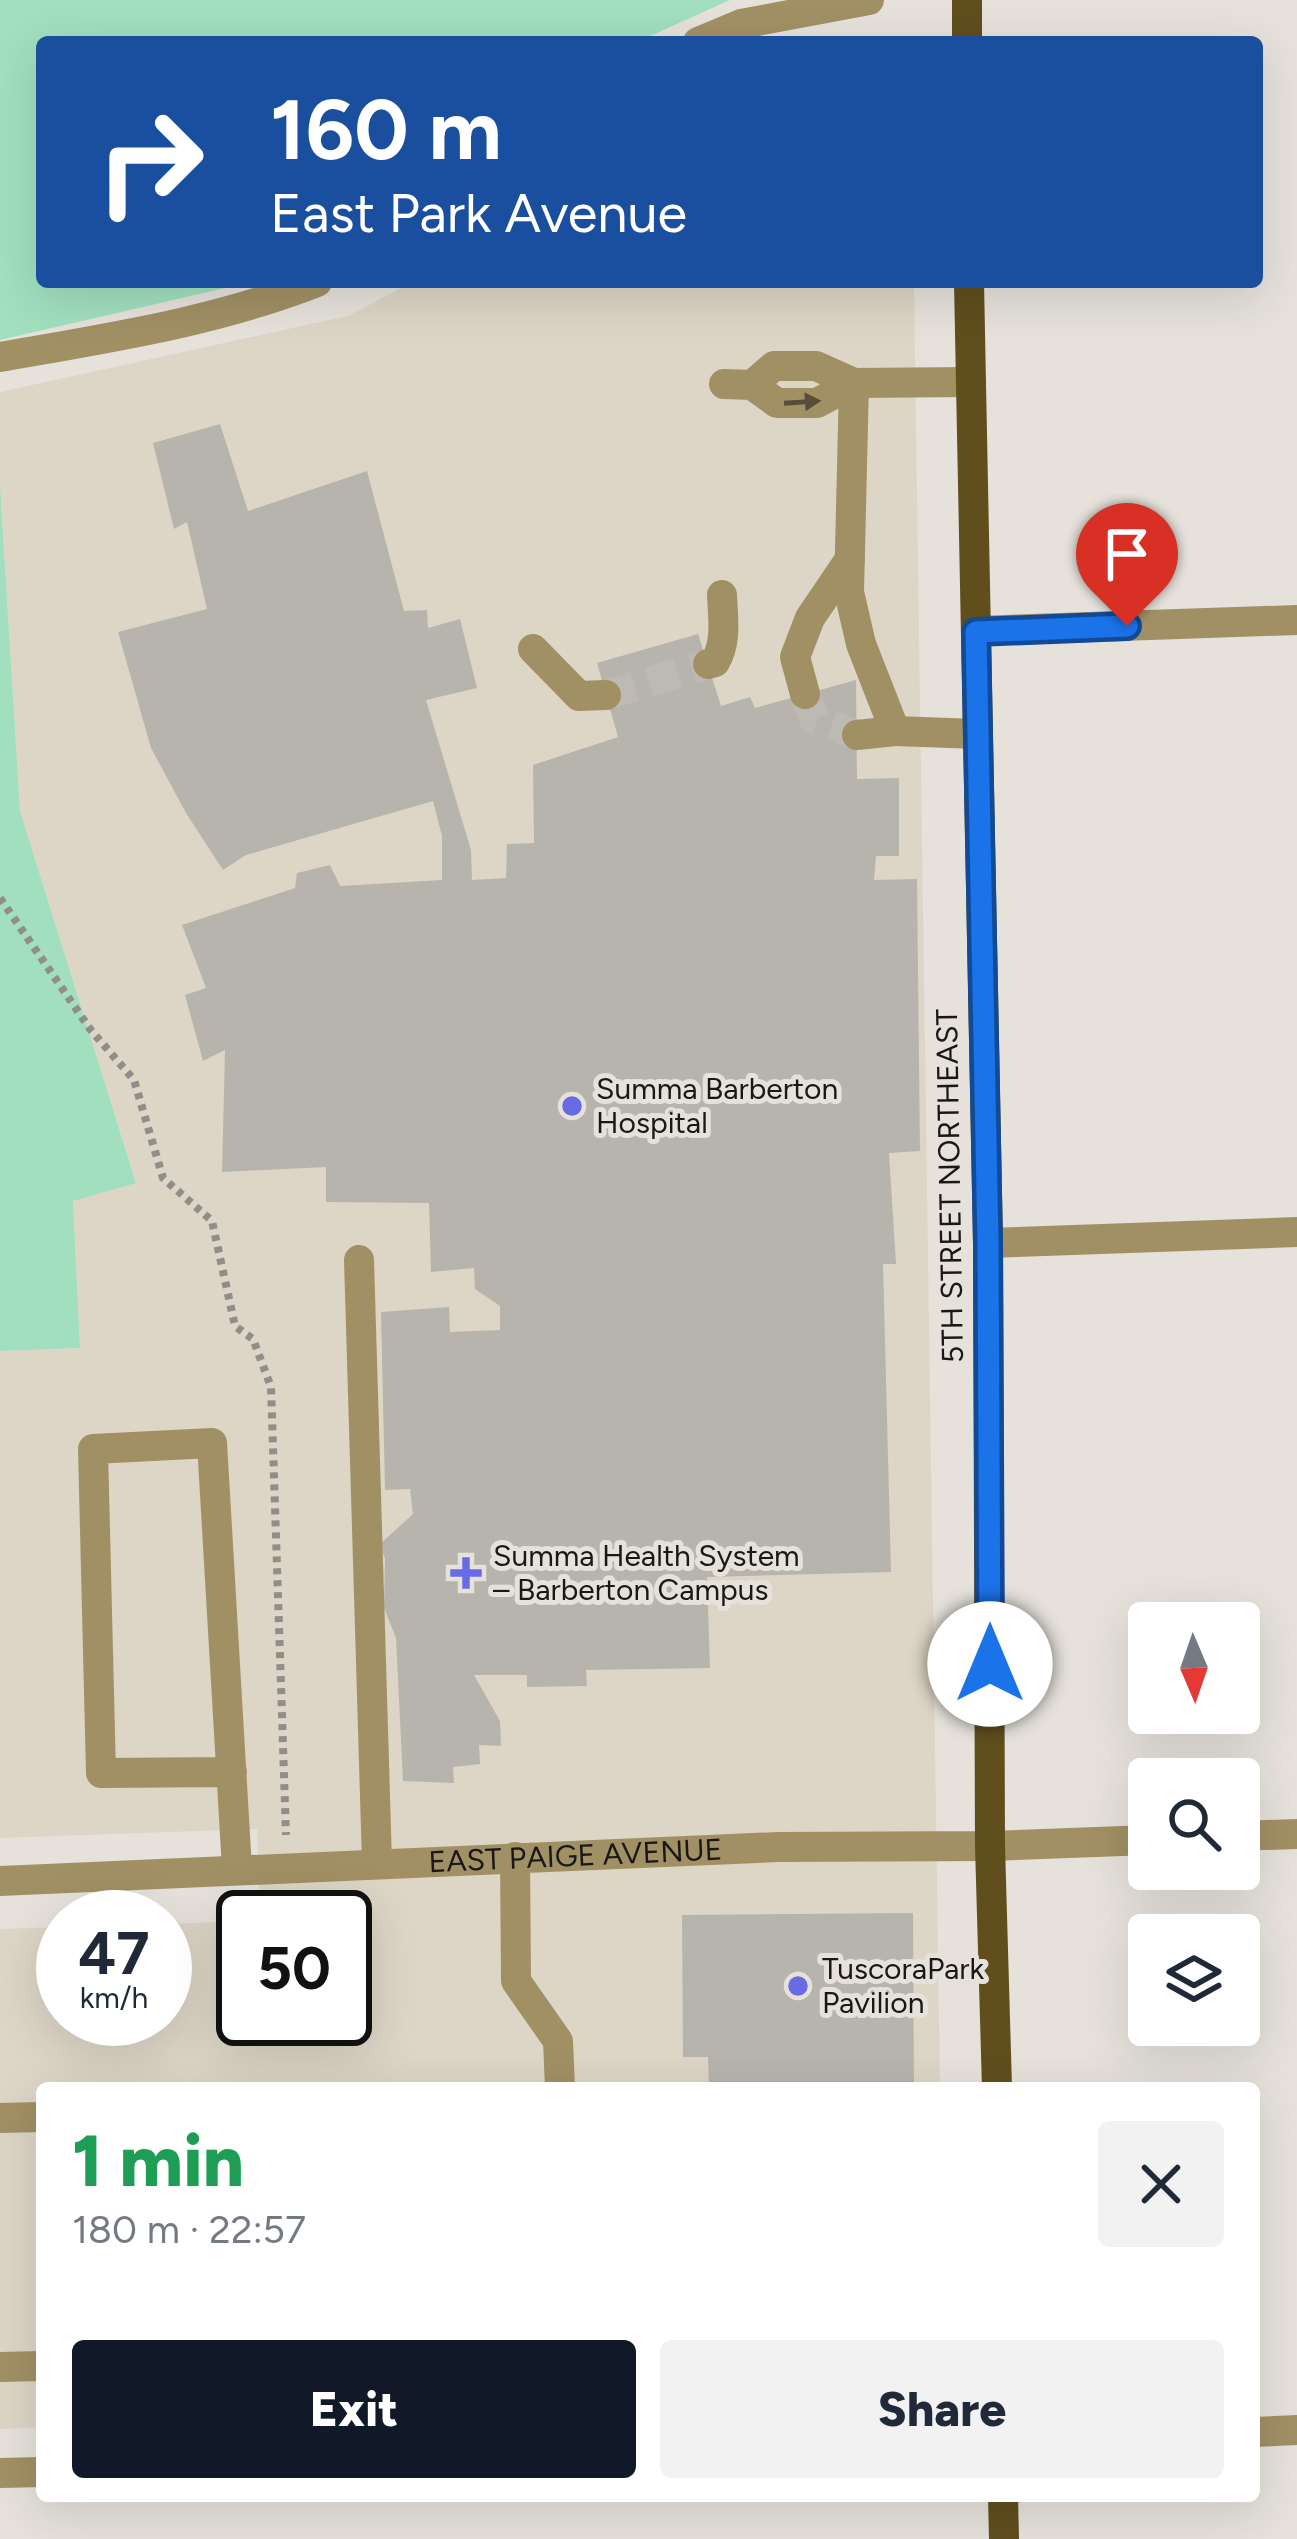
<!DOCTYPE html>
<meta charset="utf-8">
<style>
body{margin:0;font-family:Figtree,sans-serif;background:#f2f2f3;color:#1f2937;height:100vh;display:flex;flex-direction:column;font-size:45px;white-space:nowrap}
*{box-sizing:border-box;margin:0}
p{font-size:39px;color:#747a83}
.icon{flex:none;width:66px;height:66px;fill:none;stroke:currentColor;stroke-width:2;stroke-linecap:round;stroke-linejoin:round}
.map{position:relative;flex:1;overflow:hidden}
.drawer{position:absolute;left:36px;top:2082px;width:1224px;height:420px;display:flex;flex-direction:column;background:#fff;border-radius:12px;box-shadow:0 12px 48px #0002}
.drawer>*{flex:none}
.guide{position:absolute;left:36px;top:36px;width:1227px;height:252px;border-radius:12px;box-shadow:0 12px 48px #0002;background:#1a4fa0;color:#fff;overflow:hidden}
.needle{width:78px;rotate:178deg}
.tools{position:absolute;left:1128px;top:1602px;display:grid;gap:24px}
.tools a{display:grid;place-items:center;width:132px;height:132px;border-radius:12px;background:#fff;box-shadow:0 12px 48px #0002;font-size:60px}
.speed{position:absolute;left:36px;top:1890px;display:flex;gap:24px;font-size:60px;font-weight:700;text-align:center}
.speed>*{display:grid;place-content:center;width:156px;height:156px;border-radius:50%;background:#fff;box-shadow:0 12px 48px #0002;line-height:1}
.speed small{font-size:30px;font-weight:400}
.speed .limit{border:6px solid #111;border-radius:18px;background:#fff;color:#111}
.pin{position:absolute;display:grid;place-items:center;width:102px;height:102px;color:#fff;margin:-123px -51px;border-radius:50% 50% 50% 0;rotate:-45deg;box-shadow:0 0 12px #0007}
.pin .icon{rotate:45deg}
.me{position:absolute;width:132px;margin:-66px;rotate:0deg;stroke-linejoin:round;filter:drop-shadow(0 0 9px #0008)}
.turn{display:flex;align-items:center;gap:42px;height:252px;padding:0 36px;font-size:54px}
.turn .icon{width:156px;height:156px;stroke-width:2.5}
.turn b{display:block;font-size:84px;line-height:102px}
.round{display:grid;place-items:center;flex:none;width:126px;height:126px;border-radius:12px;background:#f2f2f3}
.headline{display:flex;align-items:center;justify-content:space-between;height:204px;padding:0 36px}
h1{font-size:72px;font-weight:800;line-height:90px;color:#1e9e55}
.cta{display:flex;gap:24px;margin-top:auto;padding:24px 36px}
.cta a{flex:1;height:138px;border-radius:12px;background:#111827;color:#fff;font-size:48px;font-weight:800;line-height:138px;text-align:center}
.cta a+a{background:#f2f2f3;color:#1f2937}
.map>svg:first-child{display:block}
</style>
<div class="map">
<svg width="1297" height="2539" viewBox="0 0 1297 2539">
<rect width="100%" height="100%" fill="#e6e2db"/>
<path fill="#ddd6c7" d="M 413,282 L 914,282 L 940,2088 L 42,2088 L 42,2427 L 0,2429 L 0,1929 L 63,1927 L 63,2019 L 165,2019 L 165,1924 L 243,1921 L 243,2019 L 345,2019 L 345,1917 L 260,1917 L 257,1829 L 0,1838 L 0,1351 L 80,1348 L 73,1200 L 136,1182 L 20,811 L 0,485 L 0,392 L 348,316 Z"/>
<path fill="#a1dfbf" d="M 0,0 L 730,0 L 637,42 L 42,42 L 42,282 L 251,282 L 0,340 Z
M 0,485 L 20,811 L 136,1183 L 73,1201 L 80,1348 L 0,1351 Z"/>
<path fill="#b7b4ad" d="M 220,424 L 248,511 L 367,471 L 404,611 L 427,610 L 428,628 L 460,619 L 477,688 L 426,700 L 471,850 L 472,880 L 506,878 L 507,844 L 534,843 L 533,765 L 618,737 L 597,663 L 698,634 L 721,706 L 750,697 L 755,708 L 856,680 L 857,779 L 899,778 L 899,856 L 876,856 L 874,880 L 917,879 L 920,1151 L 889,1153 L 896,1264 L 883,1264 L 891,1572 L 707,1577 L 710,1668 L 586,1670 L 587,1686 L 527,1687 L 527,1675 L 474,1675 L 500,1721 L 501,1746 L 479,1745 L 480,1764 L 453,1767 L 454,1783 L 403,1781 L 396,1638 L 384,1608 L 385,1559 L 380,1544 L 413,1514 L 410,1489 L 385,1490 L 381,1312 L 449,1307 L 450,1332 L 500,1330 L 500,1306 L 475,1289 L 474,1268 L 431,1272 L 429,1203 L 326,1202 L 326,1167 L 222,1172 L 225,1050 L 203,1061 L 185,995 L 206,988 L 182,925 L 295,888 L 297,873 L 330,865 L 340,886 L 442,880 L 442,836 L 433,801 L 246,855 L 223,870 L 186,813 L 151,748 L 118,632 L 207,609 L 187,522 L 174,529 L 153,443 Z
M 913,1913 L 914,2088 L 709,2088 L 708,2057 L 683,2057 L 682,1915 Z"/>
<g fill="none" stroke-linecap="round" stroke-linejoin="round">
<path stroke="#bdbab4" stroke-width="30" stroke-dasharray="30 15" stroke-linecap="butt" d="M 805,694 L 814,719 L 857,735
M 606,695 L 708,664"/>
<path stroke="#918e89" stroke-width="8" stroke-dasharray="6 6" stroke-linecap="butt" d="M 0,898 L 90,1029 L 134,1080 L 163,1178 L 212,1221 L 235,1326 L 253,1339 L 271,1387 L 286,1835"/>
<g stroke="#a29065" stroke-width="30">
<path d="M 698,42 L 741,24 L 869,0"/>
<path d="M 0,357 C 108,338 215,322 317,282"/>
<path d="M 854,383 L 849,592 L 861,644 L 895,731 L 977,734"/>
<path d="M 724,384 L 752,385 L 777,403 L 817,403 L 854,383"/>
<path d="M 752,385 L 774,366 L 816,366 L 854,383 L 970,382"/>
<path d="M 976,631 L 1297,620"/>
<path d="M 533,649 L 579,696 L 606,695"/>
<path d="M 708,664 L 715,662 C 727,642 723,618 722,595"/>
<path d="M 805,694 L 795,657 L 810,618 L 850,559"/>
<path d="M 857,735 L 895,731"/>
<path d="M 988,1243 L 1297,1232"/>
<path d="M 359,1260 L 377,1863"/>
<path d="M 232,1772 L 101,1773 L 93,1449 L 212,1443 L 237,1869"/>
<path d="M 1239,1836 L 1297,1834"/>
<path d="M 515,1857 L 516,1981 L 558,2041 L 560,2088"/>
<path id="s1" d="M 0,1881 L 778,1847 L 990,1846 L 1149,1840"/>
<path d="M 0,2118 L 42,2117"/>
<path d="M 0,2367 L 42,2366"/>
<path d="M 1254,2432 L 1297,2430"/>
<path d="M 0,2473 L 42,2472"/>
</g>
<path stroke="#604e1d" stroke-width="30" d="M 967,42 L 967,0
M 969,282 L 988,1243 L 990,1846 L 997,2088
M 1003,2496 L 1004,2539"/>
</g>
<defs><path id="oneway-solid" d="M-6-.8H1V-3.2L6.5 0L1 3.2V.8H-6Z" transform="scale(3)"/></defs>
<use fill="#574e3a" href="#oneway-solid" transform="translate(802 402) rotate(-4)"/>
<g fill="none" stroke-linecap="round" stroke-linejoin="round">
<defs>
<path id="route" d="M 990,1664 L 988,1243 L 976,632 L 1127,626"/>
</defs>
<use href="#route" stroke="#114b97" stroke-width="30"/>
<use href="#route" stroke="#1a73e8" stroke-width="21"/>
</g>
<g fill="#676ce5" stroke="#e6e2db" stroke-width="4.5">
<circle cx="572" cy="1106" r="12"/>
<path d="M460 1555h12v12h12v12h-12v12h-12v-12h-12v-12h12z"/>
<circle cx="798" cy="1986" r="12"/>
</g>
<g text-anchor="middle" stroke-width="10" stroke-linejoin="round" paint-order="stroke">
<g font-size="30" fill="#191816" stroke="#e6e2db" text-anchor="start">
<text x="596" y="1099">Summa Barberton<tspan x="596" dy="34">Hospital</tspan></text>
<text x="493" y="1566">Summa Health System<tspan x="493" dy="34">– Barberton Campus</tspan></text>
<text x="822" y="1979">TuscoraPark<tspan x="822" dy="34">Pavilion</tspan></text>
</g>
<g font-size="30" fill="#191816" stroke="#e6e2db">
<text transform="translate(950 1186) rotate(-91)" y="10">5TH STREET NORTHEAST</text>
<text dy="10" stroke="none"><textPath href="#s1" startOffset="576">EAST PAIGE AVENUE</textPath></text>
</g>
</g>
</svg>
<div class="tools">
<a><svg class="needle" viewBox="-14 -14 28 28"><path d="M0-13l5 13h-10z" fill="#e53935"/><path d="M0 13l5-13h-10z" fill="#747a83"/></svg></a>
<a><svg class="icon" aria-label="search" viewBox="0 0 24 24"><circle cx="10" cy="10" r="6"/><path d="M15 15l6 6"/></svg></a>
<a><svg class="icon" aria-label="layers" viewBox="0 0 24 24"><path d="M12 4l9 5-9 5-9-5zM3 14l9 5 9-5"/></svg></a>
</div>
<div class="speed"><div>47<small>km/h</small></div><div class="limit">50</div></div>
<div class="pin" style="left:1127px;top:626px;background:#d93025"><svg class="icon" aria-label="arrive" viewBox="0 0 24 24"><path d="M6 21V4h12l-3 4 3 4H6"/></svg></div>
<svg class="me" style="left:990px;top:1664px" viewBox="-20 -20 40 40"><circle r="19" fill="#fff"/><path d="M0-13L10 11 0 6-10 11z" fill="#1a73e8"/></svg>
<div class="guide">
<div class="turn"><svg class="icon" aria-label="right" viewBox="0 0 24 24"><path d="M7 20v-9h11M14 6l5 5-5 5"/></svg><div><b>160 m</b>East Park Avenue</div></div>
</div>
<section class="drawer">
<div class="headline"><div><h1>1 min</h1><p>180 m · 22:57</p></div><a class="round"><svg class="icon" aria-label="close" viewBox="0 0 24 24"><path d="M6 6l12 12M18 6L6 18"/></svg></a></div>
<div class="cta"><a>Exit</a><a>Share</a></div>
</section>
</div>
